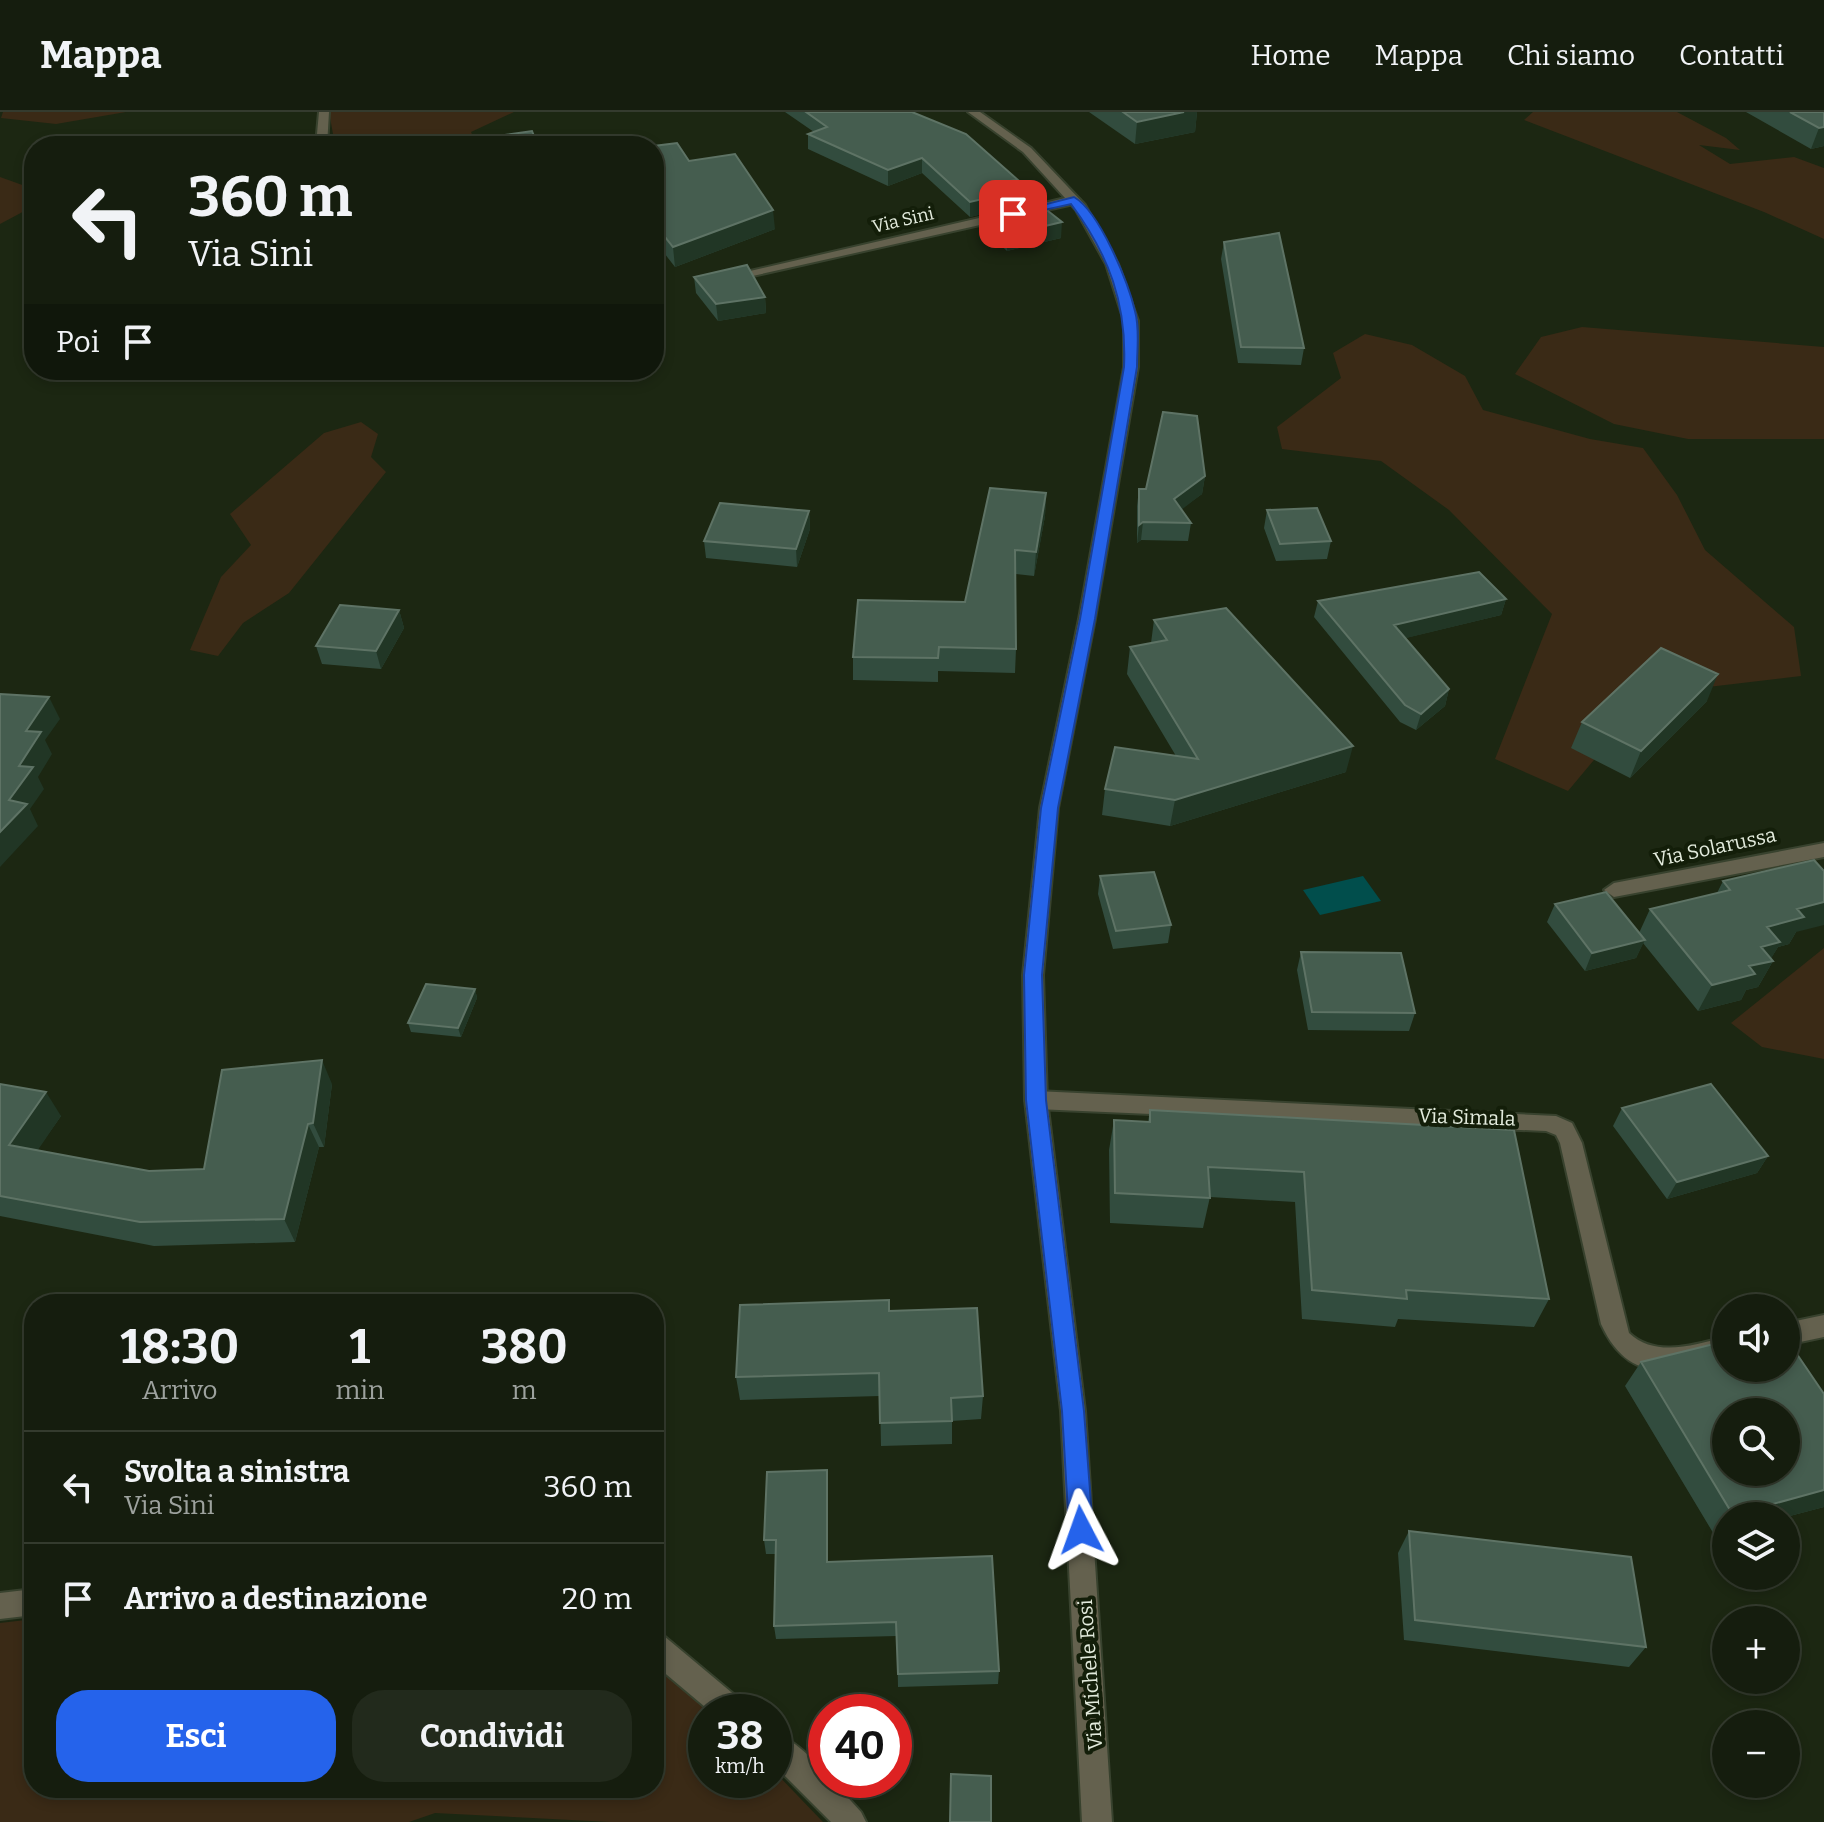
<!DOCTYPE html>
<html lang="it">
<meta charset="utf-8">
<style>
body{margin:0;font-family:Bitter,serif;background:#222a1c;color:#f1f3f6;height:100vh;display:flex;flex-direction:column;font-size:30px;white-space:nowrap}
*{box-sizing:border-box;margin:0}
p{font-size:26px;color:#9da29e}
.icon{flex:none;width:44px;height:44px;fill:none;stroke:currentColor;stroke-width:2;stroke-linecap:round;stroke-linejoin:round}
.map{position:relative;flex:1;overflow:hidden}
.sheet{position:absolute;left:24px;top:1182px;width:640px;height:504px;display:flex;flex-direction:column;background:#151d0e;border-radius:32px;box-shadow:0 4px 12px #0003,0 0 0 2px #343b2e}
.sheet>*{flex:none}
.banner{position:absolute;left:24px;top:24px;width:640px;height:244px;border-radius:32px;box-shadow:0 4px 12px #0003,0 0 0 2px #343b2e;background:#151d0e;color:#f1f3f6;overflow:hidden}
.controls{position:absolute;left:1712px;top:1182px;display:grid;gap:16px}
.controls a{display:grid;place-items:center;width:88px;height:88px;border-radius:50%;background:#151d0e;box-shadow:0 4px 12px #0003,0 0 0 2px #343b2e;font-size:40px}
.speed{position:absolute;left:688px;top:1582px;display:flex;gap:16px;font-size:40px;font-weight:700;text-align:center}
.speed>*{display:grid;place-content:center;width:104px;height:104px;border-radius:50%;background:#151d0e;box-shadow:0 4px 12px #0003,0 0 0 2px #343b2e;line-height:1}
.speed small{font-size:20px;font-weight:400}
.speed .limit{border:12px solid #d22;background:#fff;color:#111}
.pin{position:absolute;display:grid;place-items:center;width:68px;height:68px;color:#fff;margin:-34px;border-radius:16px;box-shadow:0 4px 12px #0006}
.me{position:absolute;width:88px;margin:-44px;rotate:356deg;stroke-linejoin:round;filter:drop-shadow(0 0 6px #0008)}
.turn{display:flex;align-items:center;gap:28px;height:168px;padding:0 32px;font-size:36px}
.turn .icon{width:104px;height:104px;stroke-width:2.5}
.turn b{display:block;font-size:56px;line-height:68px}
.then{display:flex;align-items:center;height:76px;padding:0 32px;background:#0003;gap:16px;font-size:30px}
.eta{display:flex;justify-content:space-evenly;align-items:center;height:136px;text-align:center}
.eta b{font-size:48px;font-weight:700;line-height:56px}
.button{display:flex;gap:16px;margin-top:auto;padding:16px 32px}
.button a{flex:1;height:92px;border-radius:32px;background:#2563eb;color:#fff;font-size:32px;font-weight:700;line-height:92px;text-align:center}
.button a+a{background:#222a1c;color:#f1f3f6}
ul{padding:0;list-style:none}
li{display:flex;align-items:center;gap:24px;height:112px;padding:0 32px;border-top:2px solid #343b2e}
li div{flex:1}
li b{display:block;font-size:30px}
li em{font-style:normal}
header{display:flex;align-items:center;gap:48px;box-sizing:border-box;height:112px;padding:0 40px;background:#151d0e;border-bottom:2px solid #343b2e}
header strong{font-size:38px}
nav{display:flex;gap:44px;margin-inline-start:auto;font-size:28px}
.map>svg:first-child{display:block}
</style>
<header>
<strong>Mappa</strong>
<nav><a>Home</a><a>Mappa</a><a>Chi siamo</a><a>Contatti</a></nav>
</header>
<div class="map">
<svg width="1824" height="1710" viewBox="0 0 1824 1710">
<rect width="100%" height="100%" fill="#1c2712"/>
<path fill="#3a2a16" d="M 3,0 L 126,0 L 56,12 L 1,6 Z
M 329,0 L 514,0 L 471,20 L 477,34 L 358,34 L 333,22 Z
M 1533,0 L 1677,0 L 1726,26 L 1740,38 L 1699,33 L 1730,52 L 1794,45 L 1824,56 L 1824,127 L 1764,100 L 1524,8 Z
M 0,65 L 28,75 L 34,91 L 32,95 L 0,112 Z
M 1582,215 L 1824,235 L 1824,327 L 1688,327 L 1614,312 L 1515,262 L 1541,225 Z
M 1365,222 L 1412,233 L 1465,264 L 1483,298 L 1590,327 L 1643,336 L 1677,383 L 1705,438 L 1794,515 L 1801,564 L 1649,582 L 1568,679 L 1495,647 L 1552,502 L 1449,398 L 1381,349 L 1282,337 L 1277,315 L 1341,266 L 1333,241 Z
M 361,310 L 378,322 L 371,345 L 386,360 L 289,481 L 243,511 L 218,544 L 190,538 L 221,465 L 251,433 L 230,402 L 324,321 Z
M 1824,836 L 1824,947 L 1762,935 L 1731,911 Z
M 34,1507 L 34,1676 L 654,1676 L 654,1549 L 718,1600 L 706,1600 L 706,1668 L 774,1668 L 774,1659 L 823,1710 L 610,1710 L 435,1701 L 409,1710 L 0,1710 L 0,1511 Z"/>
<path fill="#014e4c" d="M 1363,764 L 1381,789 L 1320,803 L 1303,778 Z"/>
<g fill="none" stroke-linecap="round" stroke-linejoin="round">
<defs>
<path id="minor" d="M 319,0 L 329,0 L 327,34 L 316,33 Z
M 1074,84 L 1080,88 L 1078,91 L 739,167 L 733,163 Z
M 1824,731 L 1824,745 L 1614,785 L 1604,778 L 1614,771 Z
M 1036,979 L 1556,1004 L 1572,1011 L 1582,1031 L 1629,1221 C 1656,1246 1693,1233 1726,1225 L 1726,1247 C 1670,1260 1629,1273 1601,1212 L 1560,1031 L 1556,1023 L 1546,1019 L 1036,997 L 1028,994 L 1025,988 L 1028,982 Z
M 1824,1203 L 1824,1225 L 1786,1233 L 1786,1211 Z
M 34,1477 L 34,1503 L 0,1507 L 0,1481 Z
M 654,1520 L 664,1524 L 743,1590 L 747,1600 L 711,1600 L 654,1552 Z
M 774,1620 C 794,1628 812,1646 826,1661 L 826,1668 L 832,1668 L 861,1700 L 866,1710 L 831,1710 L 774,1653 Z"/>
<path id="tertiary" d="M 968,0 L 980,0 L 1031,36 L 1085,93 L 1118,152 L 1138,209 L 1138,255 L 1095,507 L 1058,696 L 1043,863 L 1047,988 L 1085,1299 L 1112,1710 L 1082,1710 L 1061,1299 L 1025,988 L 1023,863 L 1040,696 L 1079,507 L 1124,255 L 1124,209 L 1106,152 L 1076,98 L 1023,40 Z"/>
</defs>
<use href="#minor" stroke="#38422e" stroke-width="4"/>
<use href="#tertiary" stroke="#38422e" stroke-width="4"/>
<use href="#minor" fill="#64614e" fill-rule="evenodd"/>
<use href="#tertiary" fill="#64614e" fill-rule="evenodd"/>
</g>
<path fill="#324c3e" d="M 785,0 L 912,0 L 1017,75 L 1020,91 L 1061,126 L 1007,139 L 982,116 L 982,102 L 970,105 L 922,61 L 888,74 L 808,37 L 808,22 L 814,20 Z
M 1089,0 L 1197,0 L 1195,20 L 1135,32 Z
M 1746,0 L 1824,0 L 1824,34 L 1811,37 Z
M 654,34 L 689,49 L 775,117 L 675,155 L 654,128 Z
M 1224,130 L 1304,236 L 1301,253 L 1238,251 L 1221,147 Z
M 694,165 L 765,185 L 766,201 L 718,209 L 696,181 Z
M 1205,364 L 1202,382 L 1181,397 L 1191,411 L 1188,429 L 1141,428 L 1137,431 L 1137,394 L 1139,377 L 1146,377 Z
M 1046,381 L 1045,404 L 1034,464 L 1015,462 L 1016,537 L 1015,561 L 938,559 L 938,570 L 853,568 L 853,545 L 965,490 Z
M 1267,398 L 1331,429 L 1327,447 L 1276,449 L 1264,416 Z
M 809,399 L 810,417 L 797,455 L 706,446 L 704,429 Z
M 1506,487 L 1501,503 L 1405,526 L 1449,577 L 1445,594 L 1416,618 L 1400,610 L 1314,505 L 1318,489 Z
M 399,498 L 404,516 L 381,557 L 322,552 L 316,534 Z
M 1154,508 L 1346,660 L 1170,714 L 1102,703 L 1105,677 L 1176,644 L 1127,562 L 1130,535 L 1151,531 Z
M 1707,589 L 1630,666 L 1571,636 L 1582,610 Z
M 1100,764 L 1171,813 L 1168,831 L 1113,837 L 1098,782 Z
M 1723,769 L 1796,820 L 1789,832 L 1778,835 L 1771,846 L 1773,849 L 1758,875 L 1746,878 L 1741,888 L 1698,899 L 1643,831 L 1636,846 L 1585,859 L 1547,810 L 1555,792 L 1639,821 L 1650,797 L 1717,781 Z
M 1301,840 L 1415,901 L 1409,919 L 1308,918 L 1297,858 Z
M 475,877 L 477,886 L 461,925 L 411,920 L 408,911 Z
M 0,972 L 61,1004 L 37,1038 L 149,1059 L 204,1057 L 332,972 L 324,1035 L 319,1035 L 295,1130 L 154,1134 L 0,1104 Z
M 1622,996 L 1768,1044 L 1757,1061 L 1667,1087 L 1613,1014 Z
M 1150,998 L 1514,1018 L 1549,1187 L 1534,1215 L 1398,1207 L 1395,1215 L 1302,1207 L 1295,1090 L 1210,1085 L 1203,1116 L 1110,1111 L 1109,1038 L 1114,1008 L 1148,1010 Z
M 889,1199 L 983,1284 L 981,1307 L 952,1309 L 952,1332 L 881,1334 L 880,1284 L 740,1288 L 736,1265 Z
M 1641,1250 L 1824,1282 L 1824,1395 L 1786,1405 L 1786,1404 L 1726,1404 L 1726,1421 L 1715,1424 L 1625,1274 Z
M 828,1374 L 828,1450 L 999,1559 L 998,1572 L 898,1575 L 897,1524 L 776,1527 L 774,1514 L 776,1442 L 766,1442 L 764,1428 Z
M 1409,1419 L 1646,1535 L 1629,1555 L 1404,1528 L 1398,1441 Z"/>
<path fill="#213625" d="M 1184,0 L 1197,0 L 1195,20 L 1135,32 L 1137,10 Z
M 1824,15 L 1824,34 L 1811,37 L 1819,16 Z
M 922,46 L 922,61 L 888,74 L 888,58 Z
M 1018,68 L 1017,79 L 1021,78 L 1020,93 L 982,100 L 982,102 L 970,105 L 970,90 L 1010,69 Z
M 773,98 L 775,117 L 675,155 L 673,135 Z
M 1062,110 L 1061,126 L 1007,139 L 1007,123 Z
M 765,185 L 766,201 L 718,209 L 716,192 Z
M 1205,364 L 1202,382 L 1172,405 L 1174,387 Z
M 1046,381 L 1045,404 L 1034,464 L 1036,440 Z
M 809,399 L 810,417 L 797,455 L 796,437 Z
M 1143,410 L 1141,428 L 1137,431 L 1139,413 Z
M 1506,487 L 1501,503 L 1390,530 L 1394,513 Z
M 399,498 L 404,516 L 381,557 L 376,539 Z
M 1718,562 L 1707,589 L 1630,666 L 1641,639 Z
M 1449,577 L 1445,594 L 1416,618 L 1421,602 Z
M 49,585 L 60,607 L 45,628 L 52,642 L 38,665 L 44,677 L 30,697 L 38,714 L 0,755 L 0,720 L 19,654 L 26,619 Z
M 1353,634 L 1346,660 L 1170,714 L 1175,688 Z
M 1824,790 L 1824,813 L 1796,820 L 1789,832 L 1778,835 L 1769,850 L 1773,849 L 1758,875 L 1746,878 L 1741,888 L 1698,899 L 1712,873 L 1767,815 L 1797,797 Z
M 1645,828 L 1636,846 L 1585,859 L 1592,841 Z
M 475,877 L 477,886 L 461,925 L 458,916 Z
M 322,948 L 332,972 L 324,1035 L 313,1011 Z
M 46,980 L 61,1004 L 25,1057 L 9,1033 Z
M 308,1012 L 319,1035 L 295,1130 L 284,1107 Z
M 1768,1044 L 1757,1061 L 1667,1087 L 1677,1070 Z
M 827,1358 L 828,1374 L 828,1464 L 827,1450 Z
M 1824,1378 L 1824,1395 L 1786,1405 L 1786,1404 L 1732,1404 L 1733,1403 Z
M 1726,1411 L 1726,1421 L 1715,1424 Z"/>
<path fill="#455d4f" stroke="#5e7365" stroke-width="2" fill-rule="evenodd" d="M 806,0 L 912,0 L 966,22 L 1018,68 L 1010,69 L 1021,78 L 970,90 L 922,46 L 888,58 L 808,22 L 827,15 Z
M 1123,0 L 1184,0 L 1137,10 Z
M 1790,0 L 1824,0 L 1824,15 L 1819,16 Z
M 532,19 L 538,34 L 501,34 L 497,24 Z
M 677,31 L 689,49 L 735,42 L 773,98 L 673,135 L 654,111 L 654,34 Z
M 1034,88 L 1062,110 L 1007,123 L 982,100 Z
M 1279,121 L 1304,236 L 1241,235 L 1224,130 Z
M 747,153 L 765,185 L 716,192 L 694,165 Z
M 1163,300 L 1197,304 L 1205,364 L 1174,387 L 1191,411 L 1143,410 L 1139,413 L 1139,377 L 1146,377 Z
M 990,376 L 1046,381 L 1036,440 L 1015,438 L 1016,537 L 939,535 L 938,546 L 853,545 L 858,488 L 965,490 Z
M 720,391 L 809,399 L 796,437 L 704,429 Z
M 1317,396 L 1331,429 L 1280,432 L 1267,398 Z
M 1479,460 L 1506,487 L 1394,513 L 1449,577 L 1421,602 L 1405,593 L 1318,489 Z
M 340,493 L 399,498 L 376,539 L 316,534 Z
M 1226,496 L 1353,634 L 1175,688 L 1105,677 L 1115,635 L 1198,647 L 1130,535 L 1167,528 L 1154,508 Z
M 1661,536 L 1718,562 L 1641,639 L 1582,610 Z
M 0,582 L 49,585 L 26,619 L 41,620 L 19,654 L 33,655 L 9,688 L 27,692 L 0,720 Z
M 1814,748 L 1824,759 L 1824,790 L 1797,797 L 1804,805 L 1767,815 L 1780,830 L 1761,835 L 1773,849 L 1749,854 L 1755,862 L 1712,873 L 1650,797 L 1730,778 L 1723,769 Z
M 1154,760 L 1171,813 L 1116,819 L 1100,764 Z
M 1606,780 L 1645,828 L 1592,841 L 1555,792 Z
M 1301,840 L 1401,841 L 1415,901 L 1312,900 Z
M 426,872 L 475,877 L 458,916 L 408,911 Z
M 322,948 L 313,1011 L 308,1012 L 284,1107 L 140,1110 L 0,1084 L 0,972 L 46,980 L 9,1033 L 149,1059 L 204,1057 L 222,958 Z
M 1711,972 L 1768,1044 L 1677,1070 L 1622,996 Z
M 1150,998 L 1514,1018 L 1549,1187 L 1406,1178 L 1407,1187 L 1312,1178 L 1304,1060 L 1208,1055 L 1210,1086 L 1115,1081 L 1114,1008 L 1150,1010 Z
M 889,1188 L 889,1199 L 977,1196 L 983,1284 L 951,1286 L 952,1309 L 880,1311 L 879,1261 L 736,1265 L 740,1193 Z
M 1786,1226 L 1824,1282 L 1824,1378 L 1733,1403 L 1641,1250 L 1726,1229 L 1726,1256 L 1786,1256 ZM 1726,1300 L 1786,1300 L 1786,1360 L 1726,1360 Z
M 827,1358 L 827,1450 L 992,1444 L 999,1559 L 898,1562 L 896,1510 L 774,1514 L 776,1428 L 764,1428 L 767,1360 Z
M 1409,1419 L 1631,1445 L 1646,1535 L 1415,1508 Z
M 951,1662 L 991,1664 L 991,1710 L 950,1710 Z"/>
<path fill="#2563eb" stroke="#184099" stroke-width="2" d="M 1074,85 C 1100,100 1128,170 1135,199 C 1140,217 1137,237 1137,255 L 1095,507 L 1058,696 L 1042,863 L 1046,988 L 1084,1299 L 1093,1418 L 1089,1426 L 1081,1430 L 1072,1426 L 1069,1418 L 1062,1299 L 1026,988 L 1024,863 L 1041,696 L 1080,507 L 1124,255 C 1127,192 1109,143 1071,92 L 1013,105 L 1007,102 Z"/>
<g text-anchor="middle" stroke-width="8" stroke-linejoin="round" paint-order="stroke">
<g font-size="18" fill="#e3ebdd" stroke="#131e09">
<text transform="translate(903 108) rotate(-13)" y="6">Via Sini</text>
</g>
<g font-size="20" fill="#e3ebdd" stroke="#131e09">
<text transform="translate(1715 735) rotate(-12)" y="7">Via Solarussa</text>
<text transform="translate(1467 1005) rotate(2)" y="7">Via Simala</text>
<text transform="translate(1090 1563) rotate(-94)" y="7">Via Michele Rosi</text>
</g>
</g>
</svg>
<div class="controls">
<a><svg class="icon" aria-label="sound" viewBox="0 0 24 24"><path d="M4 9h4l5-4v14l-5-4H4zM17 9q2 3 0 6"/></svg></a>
<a><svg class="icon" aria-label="search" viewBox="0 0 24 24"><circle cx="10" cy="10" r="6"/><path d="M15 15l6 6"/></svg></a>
<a><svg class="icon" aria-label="layers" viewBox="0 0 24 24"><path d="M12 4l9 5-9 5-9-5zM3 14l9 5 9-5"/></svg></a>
<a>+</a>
<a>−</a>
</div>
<div class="speed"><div>38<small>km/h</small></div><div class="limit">40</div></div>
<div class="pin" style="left:1013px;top:102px;background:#d93025"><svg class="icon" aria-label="arrive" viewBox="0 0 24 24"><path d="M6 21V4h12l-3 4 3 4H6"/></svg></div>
<svg class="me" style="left:1081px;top:1418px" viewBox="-20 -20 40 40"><path d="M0-17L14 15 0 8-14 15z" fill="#2563eb" stroke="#fff" stroke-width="4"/></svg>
<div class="banner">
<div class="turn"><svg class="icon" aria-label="left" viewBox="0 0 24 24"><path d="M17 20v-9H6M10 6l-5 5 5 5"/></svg><div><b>360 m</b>Via Sini</div></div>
<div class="then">Poi<svg class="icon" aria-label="arrive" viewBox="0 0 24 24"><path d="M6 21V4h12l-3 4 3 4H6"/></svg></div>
</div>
<section class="sheet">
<div class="eta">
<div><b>18:30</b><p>Arrivo</p></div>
<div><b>1</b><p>min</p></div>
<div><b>380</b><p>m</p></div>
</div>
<ul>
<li><svg class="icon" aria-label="left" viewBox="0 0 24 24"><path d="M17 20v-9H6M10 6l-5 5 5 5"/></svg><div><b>Svolta a sinistra</b><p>Via Sini</p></div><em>360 m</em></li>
<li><svg class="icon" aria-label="arrive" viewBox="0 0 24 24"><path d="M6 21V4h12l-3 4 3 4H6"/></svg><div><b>Arrivo a destinazione</b></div><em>20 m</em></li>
</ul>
<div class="button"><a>Esci</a><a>Condividi</a></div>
</section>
</div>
